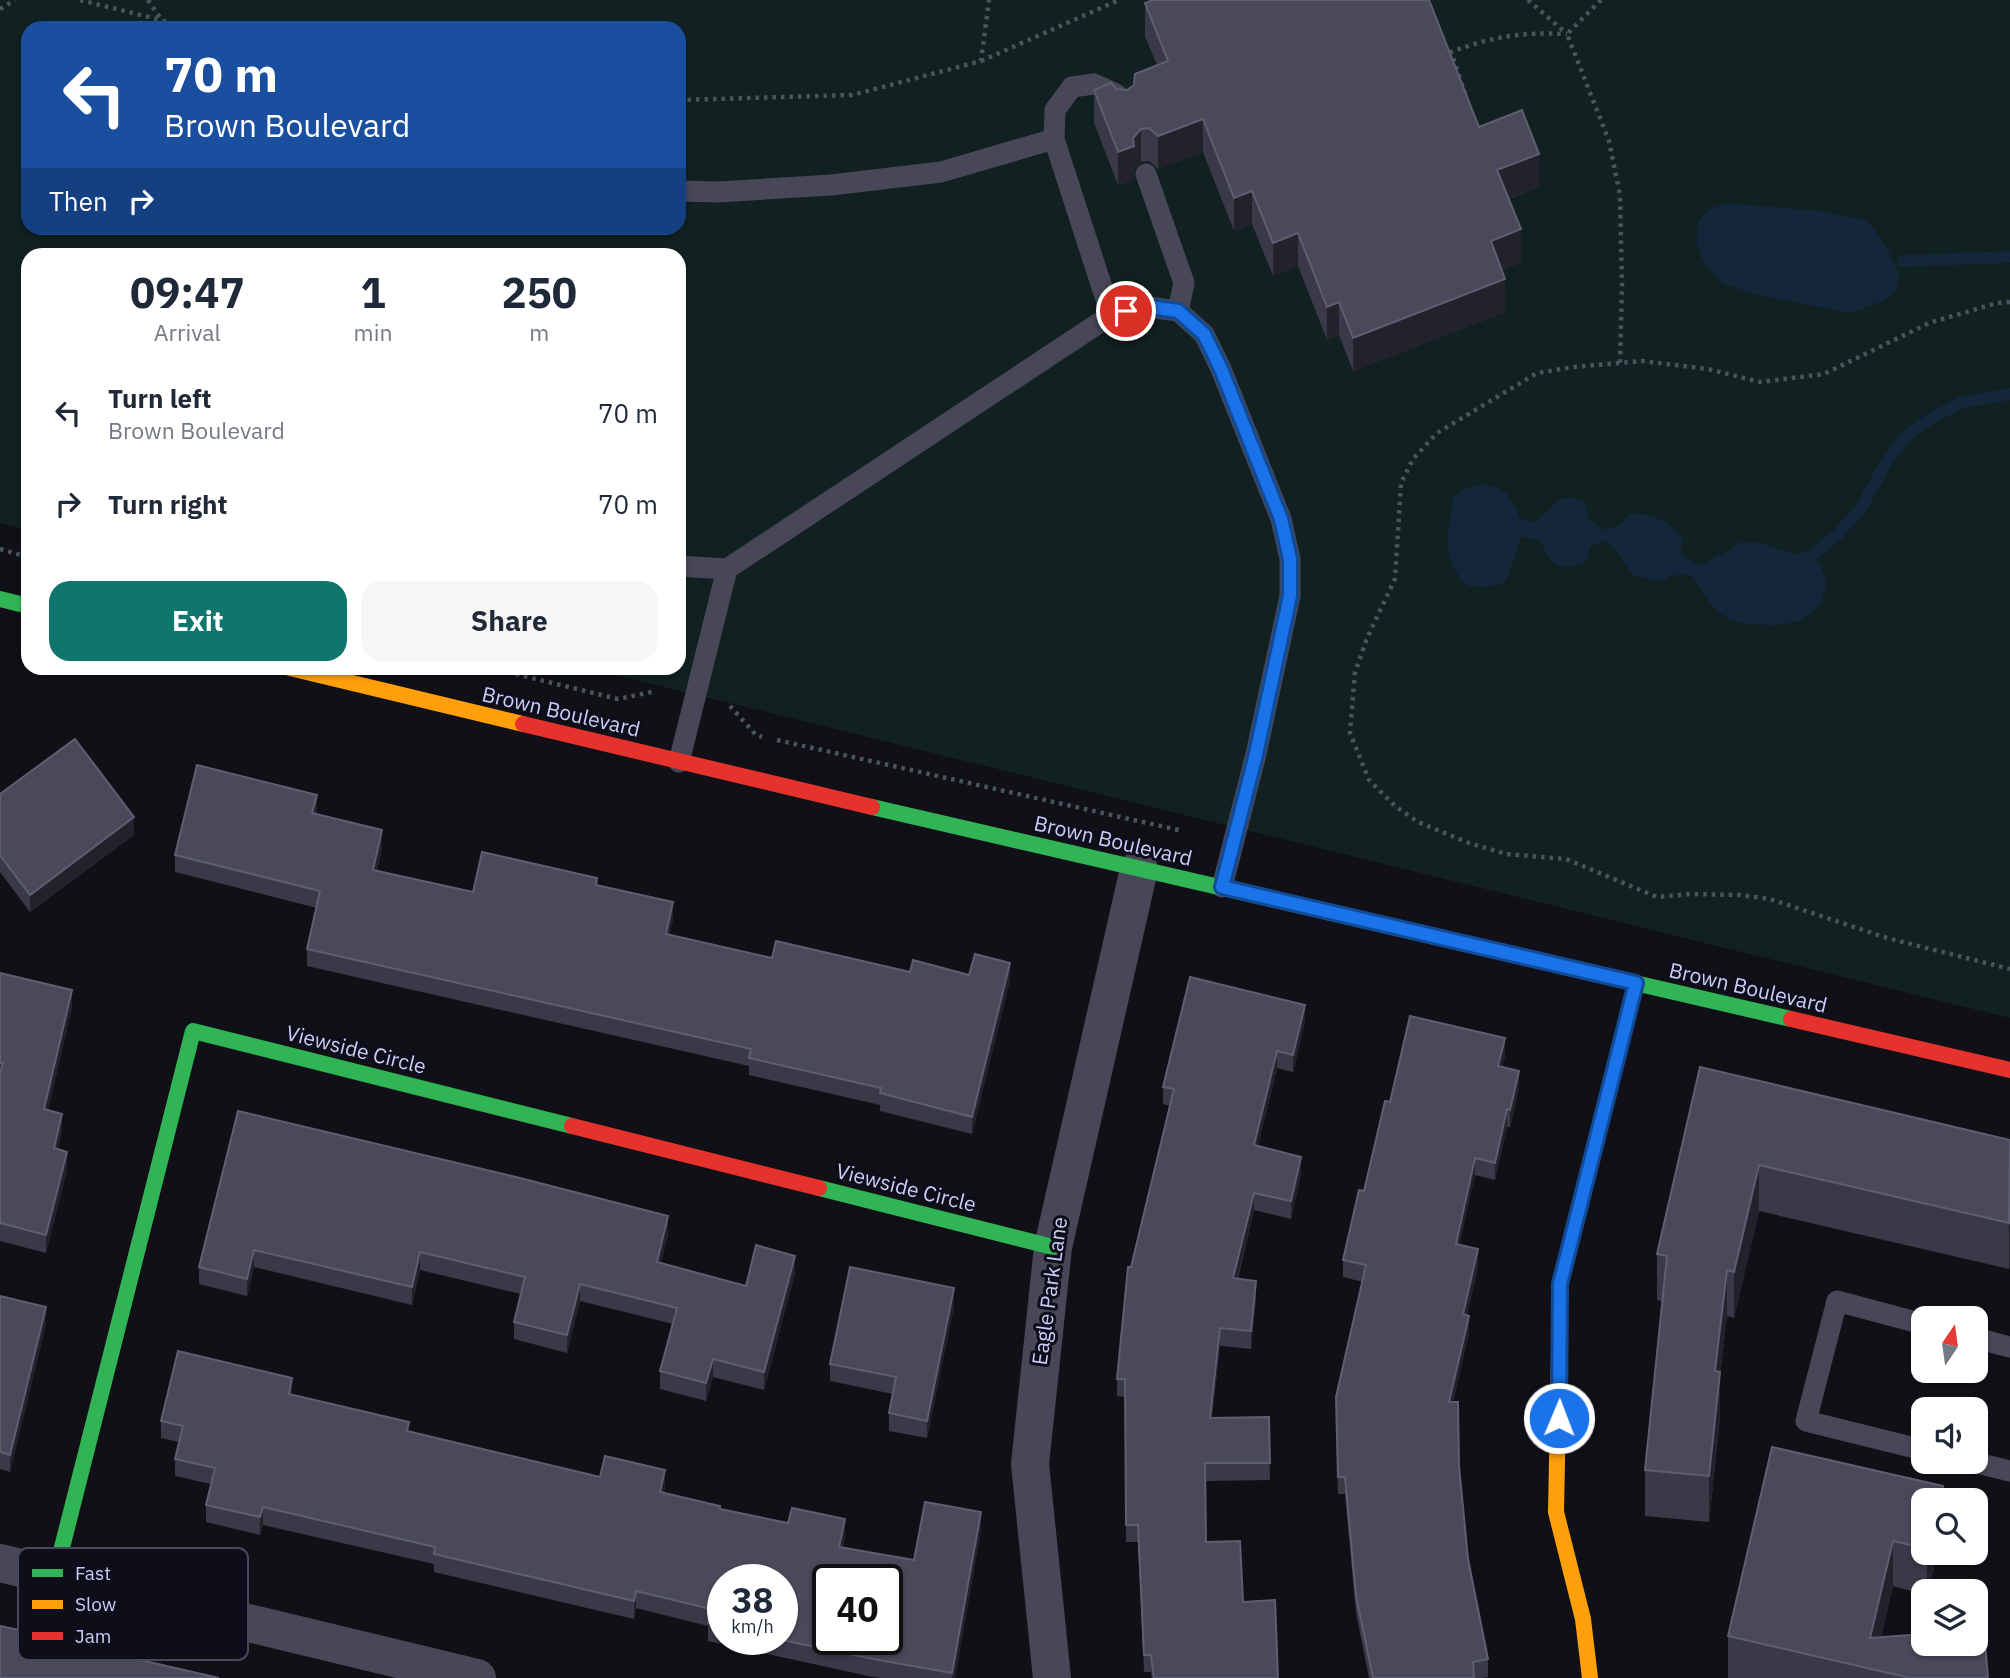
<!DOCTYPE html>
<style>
body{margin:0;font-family:"IBM Plex Sans",sans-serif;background:#f6f6f7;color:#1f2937;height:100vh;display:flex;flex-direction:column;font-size:26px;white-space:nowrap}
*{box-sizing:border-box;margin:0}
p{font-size:23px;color:#747a83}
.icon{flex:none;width:38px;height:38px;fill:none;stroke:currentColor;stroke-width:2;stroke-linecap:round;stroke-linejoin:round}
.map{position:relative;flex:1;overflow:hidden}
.drawer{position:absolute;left:21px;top:248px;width:665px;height:427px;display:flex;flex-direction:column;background:#fff;border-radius:21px;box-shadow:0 2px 5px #0004}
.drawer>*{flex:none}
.guide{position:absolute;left:21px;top:21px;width:665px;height:214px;border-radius:21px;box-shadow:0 2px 5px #0004;background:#1a4fa0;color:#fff;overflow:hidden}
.needle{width:46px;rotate:13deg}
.buttons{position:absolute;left:1911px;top:1306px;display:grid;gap:14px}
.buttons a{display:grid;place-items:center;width:77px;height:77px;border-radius:14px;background:#fff;box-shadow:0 2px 5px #0004;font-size:35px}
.speed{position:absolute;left:707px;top:1564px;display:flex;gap:14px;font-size:35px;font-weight:700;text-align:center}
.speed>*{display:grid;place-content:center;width:91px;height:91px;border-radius:50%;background:#fff;box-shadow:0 2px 5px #0004;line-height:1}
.speed small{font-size:18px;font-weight:400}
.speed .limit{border:4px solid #111;border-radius:10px;background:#fff;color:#111}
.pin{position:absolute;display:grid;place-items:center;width:60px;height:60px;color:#fff;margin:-30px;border:4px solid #fff;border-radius:50%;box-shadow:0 2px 7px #0007}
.me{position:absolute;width:77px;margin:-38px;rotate:1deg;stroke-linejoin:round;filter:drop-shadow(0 0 5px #0008)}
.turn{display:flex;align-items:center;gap:24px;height:147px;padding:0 28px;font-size:32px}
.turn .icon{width:91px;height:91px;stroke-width:2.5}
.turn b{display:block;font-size:49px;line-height:60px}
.then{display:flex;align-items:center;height:66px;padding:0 28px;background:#0003;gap:14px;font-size:26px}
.eta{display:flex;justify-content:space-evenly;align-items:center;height:119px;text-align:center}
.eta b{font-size:42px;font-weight:700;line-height:49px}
.button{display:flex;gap:14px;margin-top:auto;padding:14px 28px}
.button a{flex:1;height:80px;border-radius:21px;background:#0f766e;color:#fff;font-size:28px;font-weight:700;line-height:80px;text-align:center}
.button a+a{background:#f6f6f7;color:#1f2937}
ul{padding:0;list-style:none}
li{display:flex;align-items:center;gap:21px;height:91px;padding:0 28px}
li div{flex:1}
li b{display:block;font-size:26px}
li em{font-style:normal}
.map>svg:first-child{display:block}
</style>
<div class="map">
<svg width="2010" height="1678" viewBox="0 0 2010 1678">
<rect width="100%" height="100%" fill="#111017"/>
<path fill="#112020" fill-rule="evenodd" d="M 0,0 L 2010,0 L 2010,1018 L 591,669 L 679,668 L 679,256 L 28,256 L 28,530 L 0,523 ZM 28,28 L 679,28 L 679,228 L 28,228 Z"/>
<path fill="#13263a" d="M 1727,203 L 1821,211 L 1862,219 L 1873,227 L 1886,246 L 1899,274 L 1896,290 L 1885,300 L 1851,313 L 1753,294 L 1721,282 L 1705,264 L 1696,244 L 1699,221 L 1708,210 Z
M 1482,484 C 1507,489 1510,495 1520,518 L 1533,522 C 1555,512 1554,488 1585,502 L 1589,520 L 1605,530 L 1621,524 L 1629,514 C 1653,513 1668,520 1683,539 L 1681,554 L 1699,565 L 1726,552 L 1738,543 L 1761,543 L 1796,555 L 1804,551 C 1808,554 1814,557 1817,561 C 1833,579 1824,606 1806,617 C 1789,629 1738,627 1721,614 C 1709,605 1700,587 1692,575 L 1674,575 L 1662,581 L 1633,576 L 1614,548 L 1605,540 L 1591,547 L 1586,561 C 1574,568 1554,571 1547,555 C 1544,550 1543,544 1538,541 C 1534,538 1526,538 1521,537 C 1514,553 1514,567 1504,583 L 1485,587 L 1468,586 C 1438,559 1449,534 1453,498 L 1466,488 Z"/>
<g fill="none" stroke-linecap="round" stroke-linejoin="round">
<path stroke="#13263a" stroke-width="12" d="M 1903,261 L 2010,257
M 1815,553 L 1835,537 L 1860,510 L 1887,461 L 1907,435 L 1932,418 L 1961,403 L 2010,394"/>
<path stroke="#48555d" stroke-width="4.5" stroke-dasharray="3.5 5" stroke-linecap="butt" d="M 80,0 L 161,20 L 183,28
M 148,0 L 161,19
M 1528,0 L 1567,34
M 1601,0 L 1567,34 L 1609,141 L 1620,195 L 1622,284 L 1620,363
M 0,9 L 15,0
M 981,61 L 1119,0
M 1465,94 L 1451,52 C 1494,36 1521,32 1567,34
M 679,100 L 852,95 L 981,61 L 989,0
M 2010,302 L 1997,303 L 1929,323 L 1824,374 L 1760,382 L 1708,369 L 1642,361 L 1574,367 L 1537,373 L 1437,433 L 1413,459 L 1401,483 L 1395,579 L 1367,638 L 1355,672 L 1350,733 L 1369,780 L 1395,806 L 1418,822 L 1469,843 L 1506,854 L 1566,859 L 1657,897 L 1691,894 L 1740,895 L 1770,899 L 1887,938 L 2010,969
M 0,549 L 28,557
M 491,668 L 618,699 L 656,691
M 730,706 L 756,735 L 762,737
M 777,740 L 1183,831"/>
<path stroke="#474757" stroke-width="21" d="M 1054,139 L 1055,110 L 1072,87 L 1094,84 L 1116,94 L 1121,105
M 1146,174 L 1184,283 L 1178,311
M 679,191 L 719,192 L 831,185 L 941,172 L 1054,139 L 1111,315
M 679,566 L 727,569
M 679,762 L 727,569 L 1111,315 L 1142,306 L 1178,311 L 1204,334 L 1221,369 L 1281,519 L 1290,559 L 1290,596 L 1256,754 L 1222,887
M 1923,1324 L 1837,1301 L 1806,1421 L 1923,1450
M 1976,1338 L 2010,1347
M 1969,1461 L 2010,1471"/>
<path stroke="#474757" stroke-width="38" d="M 0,1563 L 477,1678
M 1052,1678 L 1030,1464 L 1053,1247 L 1139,869"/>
<path stroke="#30b455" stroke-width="16" d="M 0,599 L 28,606
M 872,807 L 1791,1019
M 819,1188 L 1053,1247
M 1559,1358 L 1560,1284 L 1636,983
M 55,1575 L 193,1031 L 572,1126"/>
<path stroke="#ff9f0a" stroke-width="16" d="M 290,668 L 523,724
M 1559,1358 L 1556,1512 L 1583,1619 L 1590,1678"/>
<path stroke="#e5322d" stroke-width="16" d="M 523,724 L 872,807
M 1791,1019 L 2010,1070
M 572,1126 L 819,1188"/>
</g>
<path fill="#3a3947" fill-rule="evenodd" d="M 1145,3 L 1479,127 L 1539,187 L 1509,199 L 1521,262 L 1502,270 L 1505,312 L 1353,371 L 1339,335 L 1327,340 L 1298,266 L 1273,276 L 1252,224 L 1234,231 L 1203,152 L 1158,169 L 1149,161 L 1141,162 L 1134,170 L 1134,179 L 1118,185 L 1094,123 L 1094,90 L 1116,89 L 1127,90 L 1157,65 L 1145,36 Z
M 0,794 L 134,835 L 30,912 L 0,872 Z
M 317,813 L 317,814 L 382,847 L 377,871 L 473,892 L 597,885 L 673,919 L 669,935 L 772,958 L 910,972 L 969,975 L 1010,980 L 972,1134 L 880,1111 L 880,1105 L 749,1075 L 749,1066 L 307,966 L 307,949 L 317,908 L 175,872 L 175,855 Z
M 0,973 L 72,1007 L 48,1110 L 62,1131 L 58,1149 L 67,1170 L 46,1253 L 0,1241 Z
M 1305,1022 L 1293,1072 L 1277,1068 L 1258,1146 L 1301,1174 L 1291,1219 L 1254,1210 L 1238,1279 L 1256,1298 L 1251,1349 L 1220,1346 L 1212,1418 L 1269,1417 L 1270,1480 L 1206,1481 L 1206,1542 L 1243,1602 L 1278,1678 L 1152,1678 L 1151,1672 L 1144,1672 L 1138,1542 L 1126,1542 L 1125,1397 L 1117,1396 L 1117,1379 L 1131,1267 L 1170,1106 L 1163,1104 L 1163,1087 Z
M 1505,1056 L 1502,1067 L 1519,1089 L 1510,1127 L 1507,1127 L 1495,1180 L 1475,1175 L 1459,1245 L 1478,1267 L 1467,1315 L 1469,1333 L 1453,1402 L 1468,1559 L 1488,1659 L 1488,1677 L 1482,1678 L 1369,1678 L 1356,1613 L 1345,1494 L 1338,1494 L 1336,1415 L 1363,1282 L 1343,1277 L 1343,1260 L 1364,1191 L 1390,1102 Z
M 1700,1067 L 2010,1140 L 2009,1269 L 1759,1211 L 1734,1318 L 1727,1316 L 1720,1376 L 1720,1418 L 1709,1522 L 1645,1516 L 1645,1470 L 1662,1301 L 1657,1300 L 1657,1254 Z
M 238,1111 L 668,1234 L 661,1263 L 746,1286 L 795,1273 L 764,1390 L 713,1377 L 706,1401 L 660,1389 L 660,1371 L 673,1324 L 580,1301 L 567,1353 L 514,1339 L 514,1322 L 521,1294 L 420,1270 L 412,1305 L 254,1267 L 247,1296 L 199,1284 L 199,1267 Z
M 0,1296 L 46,1324 L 10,1472 L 0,1469 Z
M 954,1306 L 927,1438 L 889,1431 L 889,1413 L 893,1394 L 830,1381 L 830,1364 Z
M 292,1395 L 409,1431 L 600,1477 L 665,1487 L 664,1493 L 720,1509 L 845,1537 L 843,1547 L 914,1560 L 981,1529 L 955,1678 L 881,1678 L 868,1676 L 708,1641 L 708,1626 L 636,1608 L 634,1619 L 434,1572 L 434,1564 L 263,1525 L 260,1535 L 206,1522 L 206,1505 L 211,1484 L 175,1476 L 175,1459 L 179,1442 L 161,1438 L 161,1421 ZM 723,1580 L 782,1640 L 723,1640 Z
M 1772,1447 L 1943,1486 L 1943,1500 L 1923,1500 L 1923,1552 L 1938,1552 L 1928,1591 L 1923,1591 L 1923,1594 L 1893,1586 L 1881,1637 L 1923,1634 L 1923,1643 L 1976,1643 L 1976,1631 L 1984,1630 L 1988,1678 L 1728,1678 L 1728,1636 Z"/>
<path fill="#23222c" d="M 1203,119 L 1203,152 L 1158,169 L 1158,136 Z
M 1141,129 L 1141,162 L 1134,170 L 1134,179 L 1118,185 L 1118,152 L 1133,138 Z
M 1539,154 L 1539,187 L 1497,203 L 1497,170 Z
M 1252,191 L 1252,224 L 1234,231 L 1234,198 Z
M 1521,229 L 1521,262 L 1491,274 L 1491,241 Z
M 1298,233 L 1298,266 L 1273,276 L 1273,243 Z
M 1505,279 L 1505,312 L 1353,371 L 1353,338 Z
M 1339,302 L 1339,335 L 1327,340 L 1327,307 Z
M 317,795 L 317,813 L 312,831 L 312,813 Z
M 134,817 L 134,835 L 30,912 L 30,895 Z
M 382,830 L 382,847 L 373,887 L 373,870 Z
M 673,902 L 673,919 L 666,952 L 666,934 Z
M 1010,963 L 1010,980 L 972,1134 L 972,1117 Z
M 72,990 L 72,1007 L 44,1126 L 44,1109 Z
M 1305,1005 L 1305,1022 L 1293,1072 L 1293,1055 Z
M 1505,1038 L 1505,1056 L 1498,1084 L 1498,1066 Z
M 1277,1051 L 1277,1068 L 1254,1163 L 1254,1145 Z
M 1519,1071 L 1519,1089 L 1510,1127 L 1510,1110 Z
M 1507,1109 L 1507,1127 L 1495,1180 L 1495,1163 Z
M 62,1114 L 62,1131 L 54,1166 L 54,1148 Z
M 67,1152 L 67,1170 L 46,1253 L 46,1235 Z
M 1301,1157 L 1301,1174 L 1291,1219 L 1291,1201 Z
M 1475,1158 L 1475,1175 L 1456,1262 L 1456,1244 Z
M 1759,1165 L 1759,1211 L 1734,1318 L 1734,1272 Z
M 1254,1193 L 1254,1210 L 1233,1296 L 1233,1278 Z
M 668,1216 L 668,1234 L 657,1280 L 657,1262 Z
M 2010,1220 L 2010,1266 L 2009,1269 L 2009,1223 Z
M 1478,1249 L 1478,1267 L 1463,1332 L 1463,1314 Z
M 254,1250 L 254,1267 L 247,1296 L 247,1279 Z
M 420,1252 L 420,1270 L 412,1305 L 412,1287 Z
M 795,1256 L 795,1273 L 764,1390 L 764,1372 Z
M 1727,1270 L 1727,1316 L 1720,1376 L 1720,1418 L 1709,1522 L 1709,1476 L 1715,1371 Z
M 1256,1281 L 1256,1298 L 1251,1349 L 1251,1331 Z
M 580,1284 L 580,1301 L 567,1353 L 567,1335 Z
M 954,1288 L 954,1306 L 927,1438 L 927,1421 Z
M 46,1307 L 46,1324 L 10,1472 L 10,1455 Z
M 1469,1316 L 1469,1333 L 1449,1419 L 1449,1402 Z
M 1220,1328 L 1220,1346 L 1210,1435 L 1210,1418 Z
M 713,1359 L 713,1377 L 706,1401 L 706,1383 Z
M 292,1378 L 292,1395 L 289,1394 Z
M 665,1470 L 665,1487 L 660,1509 L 660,1492 Z
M 1943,1486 L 1943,1500 L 1939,1500 Z
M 263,1507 L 263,1525 L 260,1535 L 260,1517 Z
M 981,1512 L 981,1529 L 955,1678 L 952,1678 Z
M 845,1519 L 845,1537 L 839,1564 L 839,1547 Z
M 1893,1541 L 1893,1586 L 1874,1669 L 1870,1638 Z
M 1927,1552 L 1938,1552 L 1928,1591 L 1927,1591 Z
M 636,1591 L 636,1608 L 634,1619 L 634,1601 Z"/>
<path fill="#4a495a" stroke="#5e5e73" stroke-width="2" fill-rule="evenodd" d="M 1153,0 L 1429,0 L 1479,127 L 1522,110 L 1539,154 L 1497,170 L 1521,229 L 1491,241 L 1505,279 L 1353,338 L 1339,302 L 1327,307 L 1298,233 L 1273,243 L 1252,191 L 1234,198 L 1203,119 L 1158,136 L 1149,128 L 1141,129 L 1133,138 L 1134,146 L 1118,152 L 1094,90 L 1111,83 L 1116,89 L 1127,90 L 1134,85 L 1135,74 L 1168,61 L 1145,3 Z
M 75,739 L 134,817 L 30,895 L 0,855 L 0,794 Z
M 197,765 L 317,795 L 312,813 L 382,830 L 373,870 L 473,892 L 482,852 L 597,878 L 596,885 L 673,902 L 666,934 L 772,958 L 776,941 L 910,972 L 913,960 L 969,975 L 975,954 L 1010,963 L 972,1117 L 880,1093 L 881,1088 L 749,1058 L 751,1049 L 307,949 L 320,891 L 175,855 Z
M 0,973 L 72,990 L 44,1109 L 62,1114 L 54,1148 L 67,1152 L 46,1235 L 0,1223 L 0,1074 L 3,1063 L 0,1063 Z
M 1190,977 L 1305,1005 L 1293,1055 L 1277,1051 L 1254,1145 L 1301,1157 L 1291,1201 L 1254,1193 L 1233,1278 L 1256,1281 L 1251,1331 L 1220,1328 L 1210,1418 L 1269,1417 L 1270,1463 L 1205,1463 L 1206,1542 L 1240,1541 L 1243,1602 L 1275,1600 L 1278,1678 L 1154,1678 L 1151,1655 L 1144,1655 L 1138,1525 L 1126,1525 L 1125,1379 L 1117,1379 L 1128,1267 L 1131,1267 L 1174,1089 L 1163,1087 Z
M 1410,1016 L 1505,1038 L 1498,1066 L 1519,1071 L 1510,1110 L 1507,1109 L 1495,1163 L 1475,1158 L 1456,1244 L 1478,1249 L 1463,1314 L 1469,1316 L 1449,1402 L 1458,1402 L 1459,1466 L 1468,1559 L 1488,1659 L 1473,1662 L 1474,1678 L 1373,1678 L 1356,1596 L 1345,1477 L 1338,1477 L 1336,1397 L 1366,1265 L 1343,1260 L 1359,1190 L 1364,1191 L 1385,1101 L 1390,1102 Z
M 1700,1067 L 2010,1140 L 2009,1223 L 1759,1165 L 1734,1272 L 1727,1270 L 1715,1371 L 1720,1372 L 1709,1476 L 1645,1470 L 1667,1256 L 1657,1254 Z
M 238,1111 L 516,1177 L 668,1216 L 657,1262 L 746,1286 L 756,1245 L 795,1256 L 764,1372 L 713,1359 L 706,1383 L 660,1371 L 677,1308 L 580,1284 L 567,1335 L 514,1322 L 525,1277 L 420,1252 L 412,1287 L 254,1250 L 247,1279 L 199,1267 Z
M 850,1267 L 954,1288 L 927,1421 L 889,1413 L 896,1377 L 830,1364 Z
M 0,1296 L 46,1307 L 10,1455 L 0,1452 Z
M 178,1351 L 292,1378 L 289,1394 L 409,1422 L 407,1431 L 600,1477 L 605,1456 L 665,1470 L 660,1492 L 720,1506 L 720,1509 L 788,1523 L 792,1508 L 845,1519 L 839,1547 L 914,1560 L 925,1502 L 981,1512 L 952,1673 L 868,1658 L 782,1640 L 782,1580 L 723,1580 L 723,1627 L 708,1623 L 711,1609 L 636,1591 L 634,1601 L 434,1554 L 435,1547 L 263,1507 L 260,1517 L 206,1505 L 215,1468 L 175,1459 L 183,1426 L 161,1421 ZM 828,1580 L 887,1580 L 887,1640 L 828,1640 Z
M 1772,1447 L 1943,1486 L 1939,1500 L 1923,1500 L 1923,1548 L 1893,1541 L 1870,1638 L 1923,1634 L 1923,1643 L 1976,1643 L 1976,1631 L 1984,1630 L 1988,1678 L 1910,1678 L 1728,1636 Z
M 0,1626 L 123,1652 L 123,1656 L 219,1678 L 0,1678 Z"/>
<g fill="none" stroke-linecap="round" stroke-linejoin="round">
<defs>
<path id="route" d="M 1126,311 L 1142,306 L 1178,311 L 1204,334 L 1221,369 L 1281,519 L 1290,559 L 1290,596 L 1256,754 L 1222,887 L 1636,983 L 1560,1284 L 1559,1418"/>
</defs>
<use href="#route" stroke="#114b97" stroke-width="18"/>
<use href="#route" stroke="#1a73e8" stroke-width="12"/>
</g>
<g text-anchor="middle" stroke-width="6" stroke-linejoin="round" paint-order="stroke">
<g font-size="21" fill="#cdcdf9" stroke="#0e0d1a">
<text transform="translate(561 712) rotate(13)" y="7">Brown Boulevard</text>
<text transform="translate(1113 841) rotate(13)" y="7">Brown Boulevard</text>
<text transform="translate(1748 988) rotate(13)" y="7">Brown Boulevard</text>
<text transform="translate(356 1050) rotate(14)" y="7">Viewside Circle</text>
<text transform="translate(906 1188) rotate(14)" y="7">Viewside Circle</text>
<text transform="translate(1050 1291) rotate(-82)" y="7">Eagle Park Lane</text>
</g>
</g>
<rect x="18" y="1548" width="230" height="112" rx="10" fill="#0e0d1a" stroke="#47475d" stroke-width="2"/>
<rect x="32" y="1569" width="31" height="8" fill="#30b455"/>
<rect x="32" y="1600" width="31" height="9" fill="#ff9f0a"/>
<rect x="32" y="1632" width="31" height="8" fill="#e5322d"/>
<g font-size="19" fill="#cdcdf9">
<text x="75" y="1580">Fast</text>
<text x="75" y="1611">Slow</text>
<text x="75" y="1643">Jam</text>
</g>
</svg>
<div class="buttons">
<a><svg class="needle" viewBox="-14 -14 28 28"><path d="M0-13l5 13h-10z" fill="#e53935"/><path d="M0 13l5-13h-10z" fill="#747a83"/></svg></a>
<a><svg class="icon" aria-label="sound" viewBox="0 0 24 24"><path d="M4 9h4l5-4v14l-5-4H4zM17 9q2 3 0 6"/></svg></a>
<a><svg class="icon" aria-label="search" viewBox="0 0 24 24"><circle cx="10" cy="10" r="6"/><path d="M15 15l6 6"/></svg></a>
<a><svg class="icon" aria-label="layers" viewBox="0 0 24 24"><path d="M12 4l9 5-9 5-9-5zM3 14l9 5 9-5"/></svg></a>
</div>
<div class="speed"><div>38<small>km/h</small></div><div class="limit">40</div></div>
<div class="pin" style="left:1126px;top:311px;background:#d93025"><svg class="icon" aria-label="arrive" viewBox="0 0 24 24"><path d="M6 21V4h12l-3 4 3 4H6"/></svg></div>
<svg class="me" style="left:1559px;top:1418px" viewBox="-20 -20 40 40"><circle r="17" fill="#1a73e8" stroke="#fff" stroke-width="3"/><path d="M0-11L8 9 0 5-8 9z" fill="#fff"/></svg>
<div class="guide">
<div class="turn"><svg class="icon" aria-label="left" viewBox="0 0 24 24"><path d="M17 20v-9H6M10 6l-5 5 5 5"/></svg><div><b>70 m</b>Brown Boulevard</div></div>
<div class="then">Then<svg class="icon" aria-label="right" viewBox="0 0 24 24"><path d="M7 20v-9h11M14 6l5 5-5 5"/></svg></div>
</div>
<section class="drawer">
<div class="eta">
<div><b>09:47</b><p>Arrival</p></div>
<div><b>1</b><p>min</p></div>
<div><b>250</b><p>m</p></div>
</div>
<ul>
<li><svg class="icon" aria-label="left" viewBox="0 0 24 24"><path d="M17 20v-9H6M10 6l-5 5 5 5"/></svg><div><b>Turn left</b><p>Brown Boulevard</p></div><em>70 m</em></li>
<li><svg class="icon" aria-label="right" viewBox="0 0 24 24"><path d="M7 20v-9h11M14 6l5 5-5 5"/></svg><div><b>Turn right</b></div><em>70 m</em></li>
</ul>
<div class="button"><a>Exit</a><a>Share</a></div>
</section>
</div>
